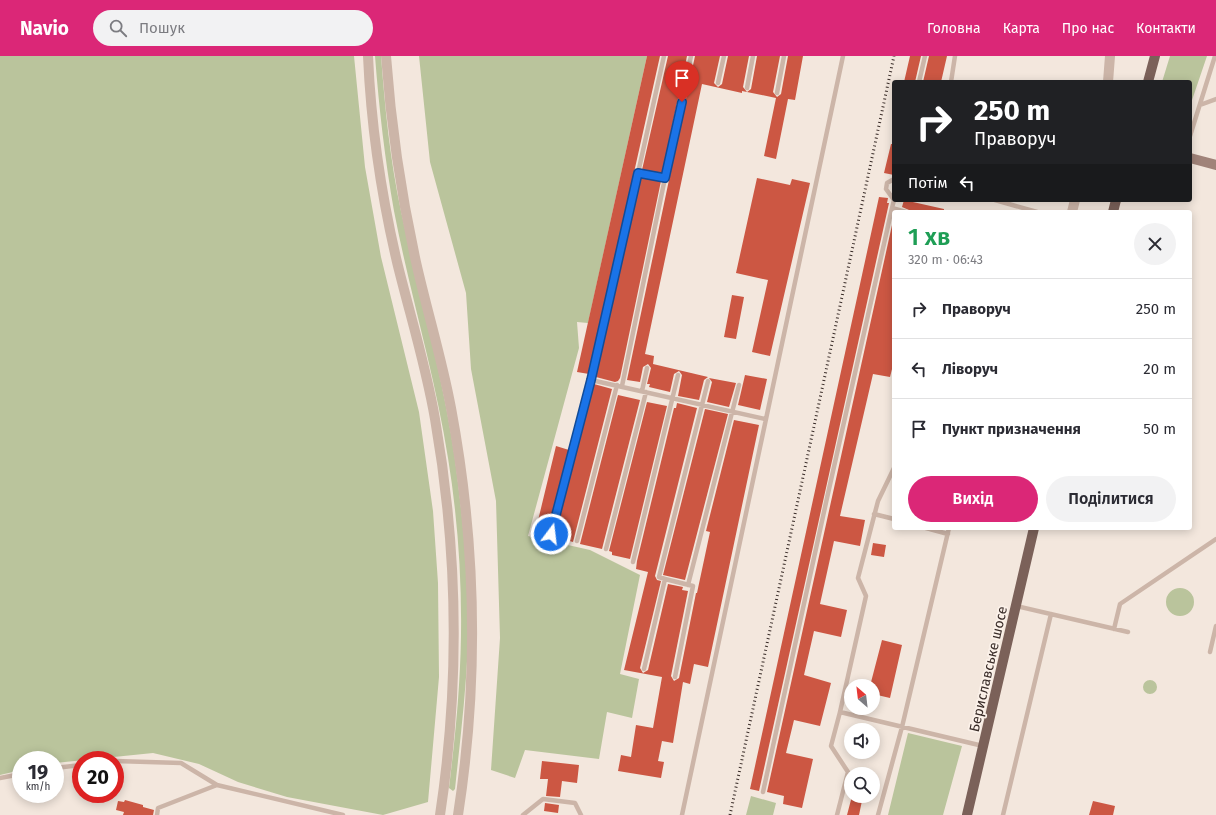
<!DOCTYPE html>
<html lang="uk">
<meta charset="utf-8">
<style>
body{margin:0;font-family:"Fira Sans",sans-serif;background:#f2f2f3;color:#2b2b33;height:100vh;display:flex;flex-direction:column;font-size:15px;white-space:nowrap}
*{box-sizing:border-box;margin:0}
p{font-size:13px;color:#7c7c81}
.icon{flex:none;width:22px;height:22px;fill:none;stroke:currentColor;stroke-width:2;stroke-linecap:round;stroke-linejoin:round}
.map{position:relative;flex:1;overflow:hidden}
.sheet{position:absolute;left:892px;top:154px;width:300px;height:320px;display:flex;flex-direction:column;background:#fff;border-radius:4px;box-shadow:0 2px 10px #0003}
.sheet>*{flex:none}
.hud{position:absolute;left:892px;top:24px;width:300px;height:122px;border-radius:4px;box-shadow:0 2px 10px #0003;background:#202124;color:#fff;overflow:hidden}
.needle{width:26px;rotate:332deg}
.tools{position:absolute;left:844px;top:623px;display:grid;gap:8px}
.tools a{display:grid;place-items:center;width:36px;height:36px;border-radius:50%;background:#fff;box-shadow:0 2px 10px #0003;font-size:20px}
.speed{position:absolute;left:12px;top:695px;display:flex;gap:8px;font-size:20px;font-weight:700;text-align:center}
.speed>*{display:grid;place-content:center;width:52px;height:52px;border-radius:50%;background:#fff;box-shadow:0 2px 10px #0003;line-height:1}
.speed small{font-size:10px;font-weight:400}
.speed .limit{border:6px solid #d22;background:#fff;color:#111}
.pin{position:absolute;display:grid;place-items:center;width:34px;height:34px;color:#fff;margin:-41px -17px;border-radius:50% 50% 50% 0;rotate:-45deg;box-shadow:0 0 4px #0007}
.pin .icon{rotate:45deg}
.me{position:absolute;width:44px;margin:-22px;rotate:15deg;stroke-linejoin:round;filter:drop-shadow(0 0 3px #0008)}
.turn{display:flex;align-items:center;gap:14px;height:84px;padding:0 16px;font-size:18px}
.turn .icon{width:52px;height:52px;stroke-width:2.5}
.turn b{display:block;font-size:28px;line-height:34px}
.then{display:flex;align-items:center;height:38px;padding:0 16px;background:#0003;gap:8px;font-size:15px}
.round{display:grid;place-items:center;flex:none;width:42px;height:42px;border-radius:21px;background:#f2f2f3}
.summary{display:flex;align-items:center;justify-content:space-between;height:68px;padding:0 16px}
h1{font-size:24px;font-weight:600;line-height:30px;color:#1e9e55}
.cta{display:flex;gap:8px;margin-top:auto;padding:8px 16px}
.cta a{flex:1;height:46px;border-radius:24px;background:#db2777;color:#fff;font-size:16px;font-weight:600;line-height:46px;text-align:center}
.cta a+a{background:#f2f2f3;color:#2b2b33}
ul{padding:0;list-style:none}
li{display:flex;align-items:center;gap:12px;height:60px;padding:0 16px;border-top:1px solid #e1e1e2}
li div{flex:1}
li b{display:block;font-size:15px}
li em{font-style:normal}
header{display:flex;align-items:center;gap:24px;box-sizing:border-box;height:56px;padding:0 20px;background:#db2777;color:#fff}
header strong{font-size:19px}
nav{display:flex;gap:22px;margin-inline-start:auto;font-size:14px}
.search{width:280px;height:36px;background:#f2f2f3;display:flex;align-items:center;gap:10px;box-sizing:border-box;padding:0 14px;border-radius:22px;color:#7c7c81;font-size:15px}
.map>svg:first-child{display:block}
</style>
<header>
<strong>Navio</strong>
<div class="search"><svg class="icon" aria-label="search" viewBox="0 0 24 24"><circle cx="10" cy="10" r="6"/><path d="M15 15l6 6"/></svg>Пошук</div>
<nav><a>Головна</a><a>Карта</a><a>Про нас</a><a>Контакти</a></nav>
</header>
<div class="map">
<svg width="1216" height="759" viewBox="0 0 1216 759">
<rect width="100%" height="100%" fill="#f3e7dd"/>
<path fill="#bac49c" d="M 0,0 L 354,0 L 365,111 L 381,201 L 419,356 L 433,455 L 438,527 L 439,621 L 428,746 L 383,759 L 287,741 L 238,726 L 199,708 L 153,697 L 55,707 L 55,704 L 21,704 L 21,714 L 0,719 Z
M 375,0 L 381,0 C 385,52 390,104 401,155 C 419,238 443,319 455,403 C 463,464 470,527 468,588 C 466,637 460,685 455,733 L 453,735 L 449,732 C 453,698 457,663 459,629 C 464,554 460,476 448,402 C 435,319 410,238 394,155 C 385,104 379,52 375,0 Z
M 419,0 L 647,0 L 588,267 L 577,266 L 579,292 L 528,480 L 590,494 L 640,519 L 620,618 L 639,623 L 632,662 L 607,656 L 599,703 L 525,694 L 515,722 L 491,714 L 500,582 L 496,445 L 471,313 L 466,237 L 430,106 Z
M 1170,0 L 1207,0 L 1190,50 L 1190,26 L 1162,26 Z
M1166 546a14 14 0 1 1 28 0a14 14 0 1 1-28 0Z
M1143 631a7 7 0 1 1 14 0a7 7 0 1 1-14 0Z
M 908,677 L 962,690 L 943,759 L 888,759 Z
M 751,740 L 776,747 L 773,759 L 746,759 Z"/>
<path fill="#cc5743" d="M 647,0 L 660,0 L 589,318 L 577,316 Z
M 668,0 L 687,0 L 662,118 L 642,114 Z
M 695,0 L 720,0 L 714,27 L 718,31 L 722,28 L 728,0 L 749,0 L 743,31 L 747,36 L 751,33 L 757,0 L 780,0 L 773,36 L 777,41 L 781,38 L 788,0 L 803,0 L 795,44 L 788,43 L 776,103 L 764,100 L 776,42 L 742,35 L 742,37 L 702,28 L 645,298 L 654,300 L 653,308 L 708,321 L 704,324 L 699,344 L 678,340 L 682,319 L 679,315 L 674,318 L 670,336 L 649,331 L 650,328 L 647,328 L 651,312 L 648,308 L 643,311 L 640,326 L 627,324 Z
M 910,0 L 921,0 L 915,26 L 904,26 Z
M 929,0 L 947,0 L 941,26 L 923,26 Z
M 891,88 L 894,88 L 894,119 L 884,117 Z
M 641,121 L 661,125 L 620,322 L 618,325 L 615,326 L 596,321 Z
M 757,122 L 790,129 L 792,123 L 810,127 L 770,300 L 752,296 L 768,224 L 736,217 Z
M 879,141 L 888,142 L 887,147 L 889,147 L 759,735 L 750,733 Z
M 904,144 L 944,153 L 944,156 L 916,156 L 909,154 L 902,151 Z
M 894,160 L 894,309 L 893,309 L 890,321 L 873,318 L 840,460 L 865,464 L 860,490 L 834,485 L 820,548 L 847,554 L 841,581 L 814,575 L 804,619 L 831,627 L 820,670 L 794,664 L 786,697 L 813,703 L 802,752 L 783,748 L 784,740 L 767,736 Z
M 732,239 L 744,241 L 736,283 L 724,281 Z
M 745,319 L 767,323 L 760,354 L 738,349 Z
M 709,322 L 736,327 L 729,351 L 707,346 L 712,326 Z
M 594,328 L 612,333 L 573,486 L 553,480 L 555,478 Z
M 618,339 L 640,344 L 602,493 L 580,488 Z
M 647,346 L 667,350 L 630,503 L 612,499 L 612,496 L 609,495 Z
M 677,347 L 697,352 L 655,520 L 657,524 L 661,525 L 640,612 L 643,617 L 648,614 L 668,528 L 683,531 L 682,534 L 688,535 L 671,620 L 674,625 L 679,622 L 696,537 L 697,537 L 710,476 L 706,475 L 734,364 L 759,369 L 708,611 L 694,608 L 690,628 L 683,626 L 673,687 L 662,685 L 658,705 L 664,706 L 661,722 L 618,715 L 621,699 L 631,701 L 636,669 L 653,672 L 662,621 L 624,614 L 648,516 L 636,513 L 637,505 L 674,352 L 676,352 Z
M 705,353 L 728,358 L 685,524 L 663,519 Z
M 556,390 L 569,394 L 546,480 L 535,477 Z
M 873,487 L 886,489 L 884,501 L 871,499 Z
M 882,584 L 902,589 L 890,642 L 873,638 L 873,630 L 870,630 Z
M 542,705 L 579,709 L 577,727 L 562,725 L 560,741 L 546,740 L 548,723 L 540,723 Z
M 852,740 L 863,740 L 859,759 L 847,759 Z
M 125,744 L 143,749 L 143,751 L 154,754 L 153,759 L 123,759 L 124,756 L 116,754 L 118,745 L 124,746 Z
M 1093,745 L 1115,750 L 1113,759 L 1089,759 Z
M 545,747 L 559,749 L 558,757 L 544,755 Z"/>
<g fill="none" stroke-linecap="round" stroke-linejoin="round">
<path stroke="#ccb5a8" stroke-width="4.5" d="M 919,26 L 925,0
M 951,26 L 955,0
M 718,27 L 724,0
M 747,32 L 753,0
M 777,37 L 784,0
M 1200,49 L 1216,43
M 1190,80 L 1215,0
M 638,117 L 664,0
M 665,122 L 691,0
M 995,144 L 1037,156
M 892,152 L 894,144 L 886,133 L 887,127 L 894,123
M 622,330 L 665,122 L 638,117 L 591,324 L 765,363
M 642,335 L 647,312
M 894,412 L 878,445 L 858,522 L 866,540 L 840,656 L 983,690
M 874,458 L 894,463
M 926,472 L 948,478
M 551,477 L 591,324
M 577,485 L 617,329
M 606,493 L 646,336
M 633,506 L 678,319
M 665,523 L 693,530 L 675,621
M 688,529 L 739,329
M 1016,550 L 1128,576
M 1114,573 L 1120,548 L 1216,483
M 1210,596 L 1216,570
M 644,613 L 665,523 L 659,521 L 708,325
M 115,705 L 181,707 L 217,729 L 343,759
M 55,712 L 81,709
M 0,722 L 21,718
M 763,736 L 827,442 L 892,152 L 906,156
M 157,759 L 158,752 L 217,729
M 523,759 L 543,743 L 575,747 L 581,759
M 682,759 L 843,0
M 837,759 L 848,716 L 831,690 L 840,656
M 878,759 L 902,671 L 949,472
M 1003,759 L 1051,558"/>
<path stroke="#ccb5a8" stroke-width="10" d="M 368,0 C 371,69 381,138 397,206 C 410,259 426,310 435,363 C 458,495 460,627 440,759
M 386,0 C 391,69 401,138 416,206 C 427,255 442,303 451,352 C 476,486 479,624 458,759
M 1108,26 L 1110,0
M 1072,156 L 1075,144"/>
<path stroke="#a08379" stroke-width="10" d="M 1190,102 L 1216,109"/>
<path stroke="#7b6159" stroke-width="10" d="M 1148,26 L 1155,0
M 1113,156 L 1116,144
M 967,759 L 1034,472"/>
<path stroke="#392c28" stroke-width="3" stroke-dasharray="1 3" stroke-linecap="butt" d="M 730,759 L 894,0"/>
</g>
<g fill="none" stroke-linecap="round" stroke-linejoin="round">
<defs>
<path id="route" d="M 551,478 L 591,324 L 638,117 L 665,122 L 682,46"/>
</defs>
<use href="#route" stroke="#114b97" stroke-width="10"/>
<use href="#route" stroke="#1a73e8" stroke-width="7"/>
</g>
<g text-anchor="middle" stroke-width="3.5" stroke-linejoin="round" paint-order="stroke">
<g font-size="14" fill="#392c28" stroke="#fbf1e9">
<text transform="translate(988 613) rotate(-77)" y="5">Бериславське шосе</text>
</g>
</g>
</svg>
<div class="tools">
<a><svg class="needle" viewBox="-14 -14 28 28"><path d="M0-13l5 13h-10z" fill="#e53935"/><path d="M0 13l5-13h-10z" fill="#7c7c81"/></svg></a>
<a><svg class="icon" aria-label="sound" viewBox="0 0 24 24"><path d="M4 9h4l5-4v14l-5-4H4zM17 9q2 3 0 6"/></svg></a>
<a><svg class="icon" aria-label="search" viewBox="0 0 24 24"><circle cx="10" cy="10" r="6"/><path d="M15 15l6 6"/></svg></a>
</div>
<div class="speed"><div>19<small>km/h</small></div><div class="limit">20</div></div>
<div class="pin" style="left:682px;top:46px;background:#d93025"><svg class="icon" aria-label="arrive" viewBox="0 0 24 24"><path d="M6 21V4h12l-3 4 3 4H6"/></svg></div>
<svg class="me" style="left:551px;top:478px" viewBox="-20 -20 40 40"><circle r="17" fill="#1a73e8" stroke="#fff" stroke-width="3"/><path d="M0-11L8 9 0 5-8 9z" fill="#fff"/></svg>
<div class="hud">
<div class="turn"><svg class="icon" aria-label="right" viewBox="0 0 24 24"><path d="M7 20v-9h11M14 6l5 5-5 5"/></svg><div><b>250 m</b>Праворуч</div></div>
<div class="then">Потім<svg class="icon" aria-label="left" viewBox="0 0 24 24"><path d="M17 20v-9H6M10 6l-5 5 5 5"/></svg></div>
</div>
<section class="sheet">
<div class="summary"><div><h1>1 хв</h1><p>320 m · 06:43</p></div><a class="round"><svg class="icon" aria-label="close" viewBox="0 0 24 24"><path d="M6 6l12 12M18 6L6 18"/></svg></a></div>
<ul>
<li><svg class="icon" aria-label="right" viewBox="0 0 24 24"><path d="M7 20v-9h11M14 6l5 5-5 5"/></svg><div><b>Праворуч</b></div><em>250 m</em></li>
<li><svg class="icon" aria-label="left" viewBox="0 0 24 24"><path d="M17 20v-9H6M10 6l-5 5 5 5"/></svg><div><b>Ліворуч</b></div><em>20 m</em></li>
<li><svg class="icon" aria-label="arrive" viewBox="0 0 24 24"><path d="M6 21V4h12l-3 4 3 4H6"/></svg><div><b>Пункт призначення</b></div><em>50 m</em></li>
</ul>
<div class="cta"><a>Вихід</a><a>Поділитися</a></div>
</section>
</div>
